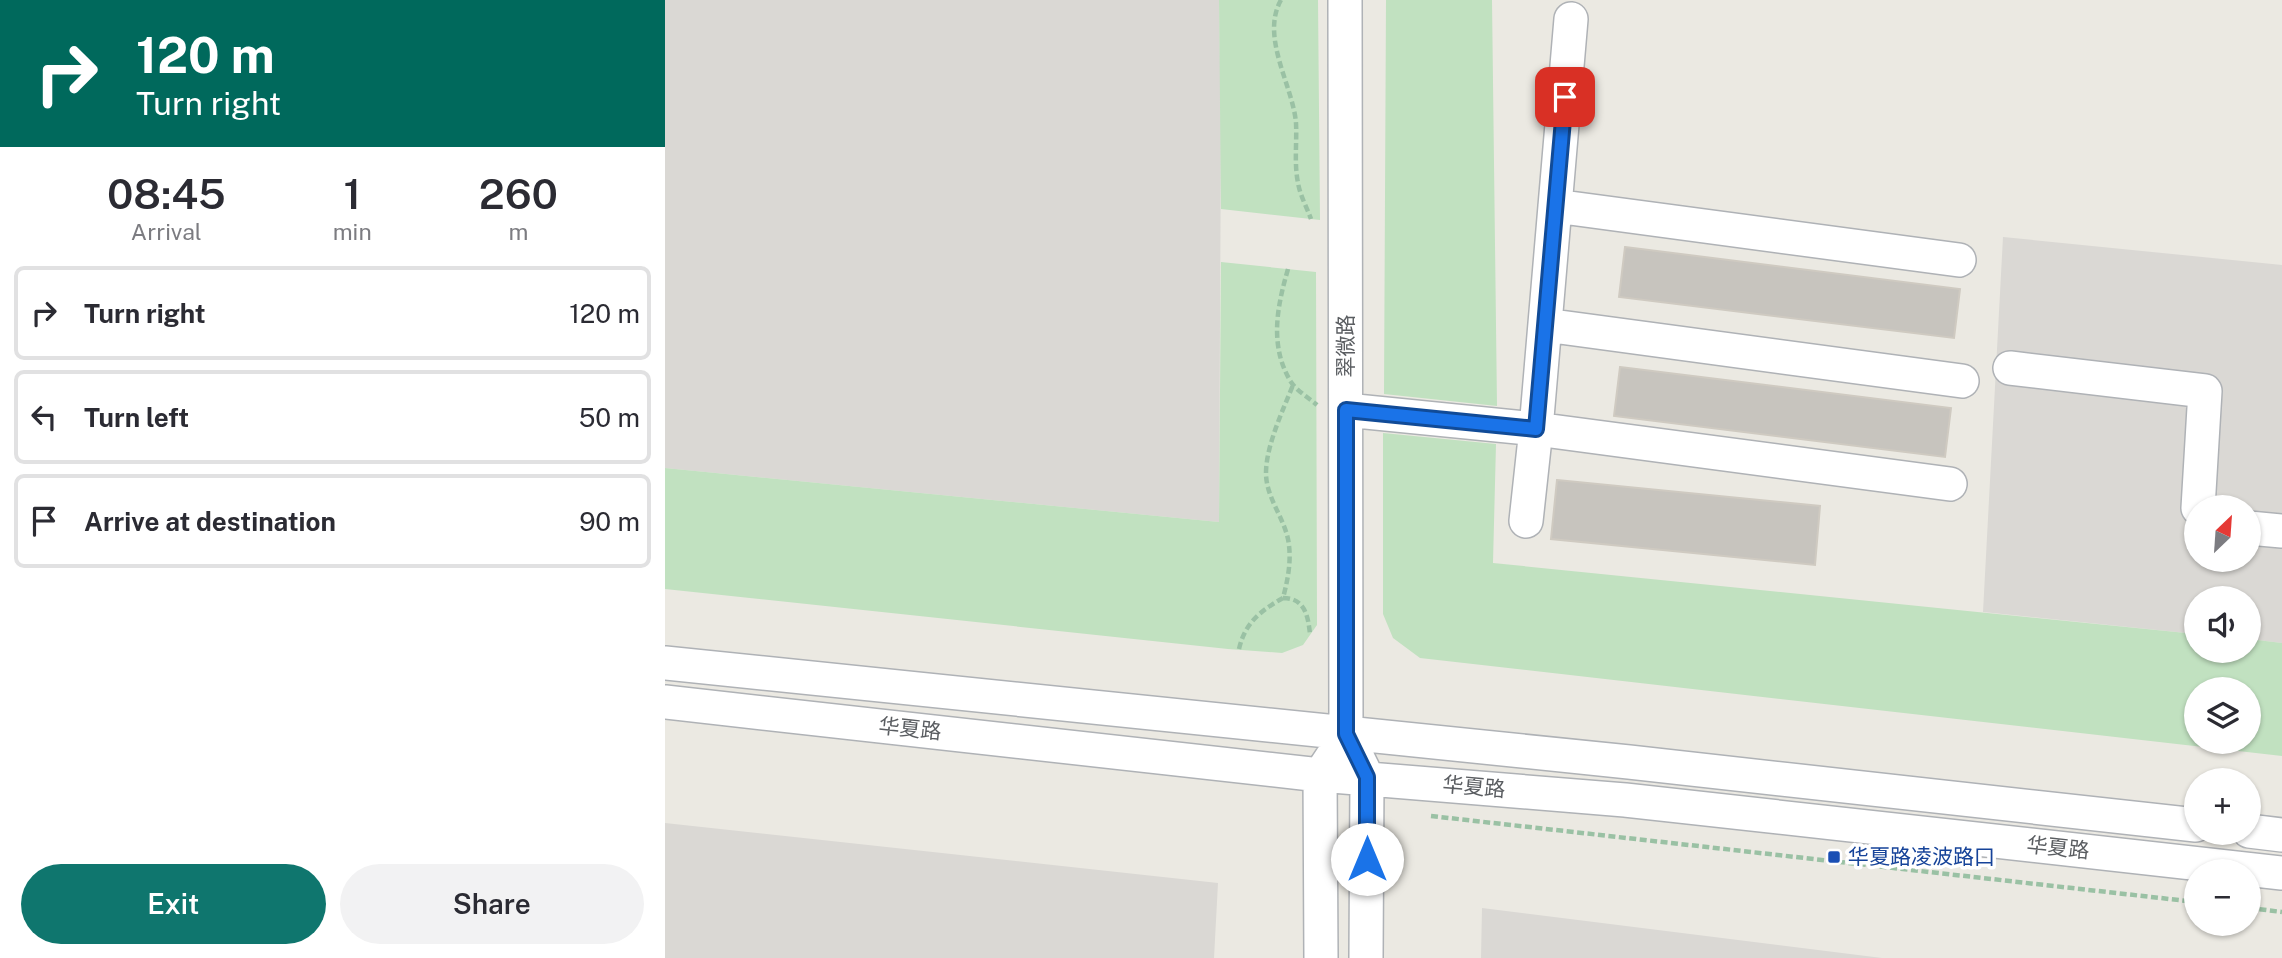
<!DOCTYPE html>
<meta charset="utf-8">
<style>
body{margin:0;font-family:"Public Sans","Noto Sans SC",sans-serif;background:#f2f2f3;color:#2b2b33;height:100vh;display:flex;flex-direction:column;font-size:26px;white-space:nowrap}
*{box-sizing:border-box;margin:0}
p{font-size:23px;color:#7c7c81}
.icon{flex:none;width:38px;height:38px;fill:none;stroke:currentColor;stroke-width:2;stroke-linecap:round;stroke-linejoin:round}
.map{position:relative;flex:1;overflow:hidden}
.drawer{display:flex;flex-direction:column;background:#fff;width:665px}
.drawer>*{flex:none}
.guide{background:#00695c;color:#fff;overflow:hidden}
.needle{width:46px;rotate:25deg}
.fabs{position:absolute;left:1519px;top:495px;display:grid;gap:14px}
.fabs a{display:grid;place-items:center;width:77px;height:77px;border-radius:50%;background:#fff;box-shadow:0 2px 5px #0004;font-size:35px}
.pin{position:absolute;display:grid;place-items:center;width:60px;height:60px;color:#fff;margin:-30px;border-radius:14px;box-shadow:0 4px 10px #0006}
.me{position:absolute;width:77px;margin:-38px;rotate:0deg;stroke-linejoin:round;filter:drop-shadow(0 0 5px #0008)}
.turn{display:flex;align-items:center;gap:24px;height:147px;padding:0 21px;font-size:32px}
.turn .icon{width:91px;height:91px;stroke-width:2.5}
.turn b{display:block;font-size:49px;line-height:60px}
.eta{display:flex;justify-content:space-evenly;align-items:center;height:119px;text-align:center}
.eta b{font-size:42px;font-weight:600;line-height:49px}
.primary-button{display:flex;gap:14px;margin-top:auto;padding:14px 21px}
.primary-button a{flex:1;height:80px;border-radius:42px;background:#0f766e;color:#fff;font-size:28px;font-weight:600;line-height:80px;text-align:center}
.primary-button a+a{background:#f2f2f3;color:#2b2b33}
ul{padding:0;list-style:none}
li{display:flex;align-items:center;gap:21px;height:94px;margin:0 14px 10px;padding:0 7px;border:4px solid #e1e1e2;border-radius:10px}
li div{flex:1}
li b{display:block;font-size:26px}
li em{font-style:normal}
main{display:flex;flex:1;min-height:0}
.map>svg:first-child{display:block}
</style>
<main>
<section class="drawer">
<div class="guide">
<div class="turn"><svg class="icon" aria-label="right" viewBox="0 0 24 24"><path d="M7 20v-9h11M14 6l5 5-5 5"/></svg><div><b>120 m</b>Turn right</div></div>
</div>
<div class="eta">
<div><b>08:45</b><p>Arrival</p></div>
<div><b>1</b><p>min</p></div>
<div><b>260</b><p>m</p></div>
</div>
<ul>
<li><svg class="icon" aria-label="right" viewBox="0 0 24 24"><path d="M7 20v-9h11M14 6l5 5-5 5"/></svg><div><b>Turn right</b></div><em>120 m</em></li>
<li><svg class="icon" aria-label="left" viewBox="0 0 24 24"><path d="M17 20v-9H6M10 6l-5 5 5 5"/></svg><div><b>Turn left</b></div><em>50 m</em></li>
<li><svg class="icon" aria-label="arrive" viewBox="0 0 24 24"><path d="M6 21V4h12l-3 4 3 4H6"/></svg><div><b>Arrive at destination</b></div><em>90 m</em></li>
</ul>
<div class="primary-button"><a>Exit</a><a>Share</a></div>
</section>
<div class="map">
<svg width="1617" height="958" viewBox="0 0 1617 958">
<rect width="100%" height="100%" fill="#ebe9e2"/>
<path fill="#dad8d4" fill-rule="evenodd" d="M 0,0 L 554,0 L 556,125 L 554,522 L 0,468 Z
M 1338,237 L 1617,265 L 1617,643 L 1584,639 L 1584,598 L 1531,598 L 1531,634 L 1318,612 ZM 1531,508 L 1584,508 L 1584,560 L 1531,560 Z
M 0,823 L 553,883 L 549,958 L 0,958 Z
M 817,908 L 1217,958 L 816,958 Z"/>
<path fill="#c1e1c0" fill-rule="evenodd" d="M 554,0 L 653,0 L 655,220 L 556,209 Z
M 721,0 L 827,0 L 832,406 L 719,394 Z
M 556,262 L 651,272 L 652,625 L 638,645 L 617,653 L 563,649 L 0,589 L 0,468 L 554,522 Z
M 718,433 L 831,444 L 828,563 L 1531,634 L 1531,651 L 1584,651 L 1584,639 L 1617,643 L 1617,756 L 755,658 L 728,638 L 718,614 ZM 1531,690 L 1584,690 L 1584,742 L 1531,742 Z"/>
<path fill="#c7c4be" stroke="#cfcac1" stroke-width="2" d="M 960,247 L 1295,289 L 1289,338 L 954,297 Z
M 955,367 L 1286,408 L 1280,457 L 949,416 Z
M 892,480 L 1155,506 L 1150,565 L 886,539 Z"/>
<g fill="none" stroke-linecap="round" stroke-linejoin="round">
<defs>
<path id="minor" d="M 680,0 L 681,734 L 702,777 L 701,958
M 906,19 L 871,429 L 1285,484
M 890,206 L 1294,260
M 880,325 L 1297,381
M 1345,368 L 1540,391 L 1533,508
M 681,410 L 871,429 L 861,521
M 1584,528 L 1617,531
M 0,663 L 964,762 L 1531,825
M 0,702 L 655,775 L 960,800 L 1617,873
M 1584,831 L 1617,835
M 656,958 L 655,775 L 667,757"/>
</defs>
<use href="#minor" stroke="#afb2b6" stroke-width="36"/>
<path stroke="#9ac1a4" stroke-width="4.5" stroke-dasharray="7 3.5" stroke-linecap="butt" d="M 616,0 C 595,37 628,86 631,123 C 632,143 629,163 633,183 C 635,195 642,208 646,219
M 623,269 C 612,307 604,346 626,382 C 632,391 644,398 652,405
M 618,598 C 640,598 643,616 645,634
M 574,649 C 580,623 595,611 618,598 C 623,579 627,559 623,539 C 618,516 601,497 601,473 C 601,446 618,410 628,385
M 766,816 L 1531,902
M 1584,908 L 1617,912"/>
<use href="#minor" stroke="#fff" stroke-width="33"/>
</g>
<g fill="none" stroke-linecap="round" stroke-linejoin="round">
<defs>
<path id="route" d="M 702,859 L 702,777 L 681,734 L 681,410 L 871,429 L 900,97"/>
</defs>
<use href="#route" stroke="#114b97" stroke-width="18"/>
<use href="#route" stroke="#1a73e8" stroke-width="12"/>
</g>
<rect fill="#1a4fb4" stroke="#fff" stroke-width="2.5" x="1162" y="850" width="14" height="14" rx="3.5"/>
<g text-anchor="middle" stroke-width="7" stroke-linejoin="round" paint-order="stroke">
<g font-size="21" fill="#5a5d61" stroke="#fff">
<text transform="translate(681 346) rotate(-90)" y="7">翠微路</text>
<text transform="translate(245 729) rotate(6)" y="7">华夏路</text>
<text transform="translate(809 787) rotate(5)" y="7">华夏路</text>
<text transform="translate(1393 848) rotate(6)" y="7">华夏路</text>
</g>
<g font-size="21" fill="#164399" stroke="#fff" text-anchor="start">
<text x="1183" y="864">华夏路凌波路口</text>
</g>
</g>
</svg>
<div class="fabs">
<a><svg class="needle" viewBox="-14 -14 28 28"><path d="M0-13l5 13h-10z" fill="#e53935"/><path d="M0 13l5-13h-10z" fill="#7c7c81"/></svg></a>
<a><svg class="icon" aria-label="sound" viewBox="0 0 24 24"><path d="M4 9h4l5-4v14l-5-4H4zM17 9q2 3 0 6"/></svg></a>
<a><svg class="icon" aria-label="layers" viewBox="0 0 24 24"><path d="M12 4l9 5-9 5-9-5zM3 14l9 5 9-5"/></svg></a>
<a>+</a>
<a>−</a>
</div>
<div class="pin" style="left:900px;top:97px;background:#d93025"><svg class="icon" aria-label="arrive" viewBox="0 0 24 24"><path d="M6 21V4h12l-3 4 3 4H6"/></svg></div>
<svg class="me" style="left:702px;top:859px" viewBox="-20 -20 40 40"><circle r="19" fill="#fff"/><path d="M0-13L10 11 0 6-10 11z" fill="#1a73e8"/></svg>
</div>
</main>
